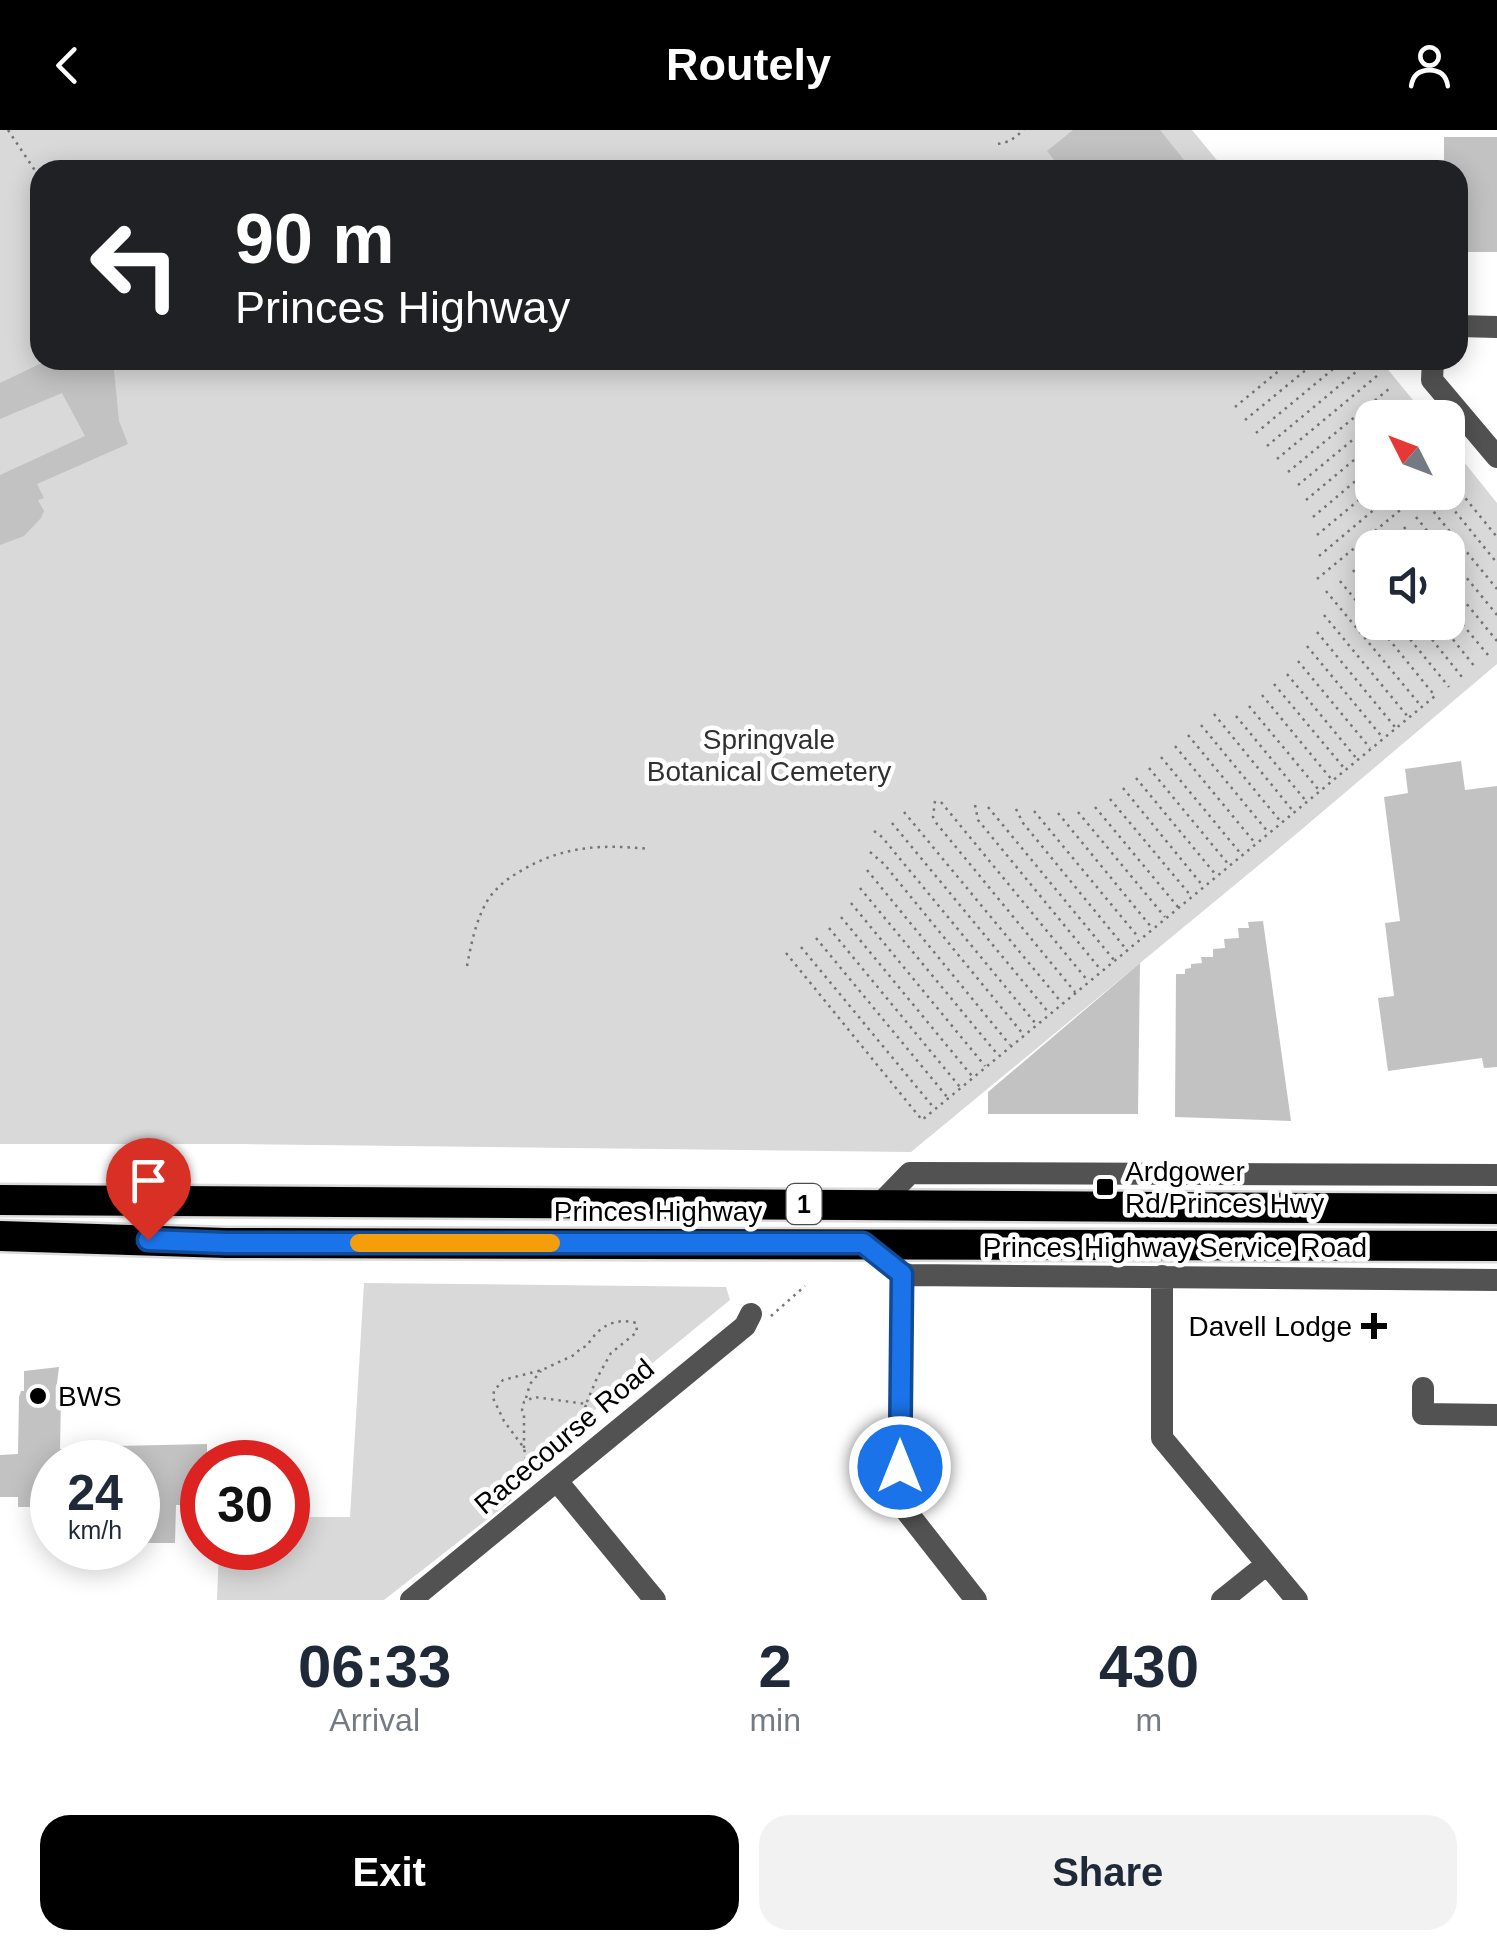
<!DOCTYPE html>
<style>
body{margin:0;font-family:Helvetica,sans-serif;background:#f2f2f3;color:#1f2937;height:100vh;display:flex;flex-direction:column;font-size:38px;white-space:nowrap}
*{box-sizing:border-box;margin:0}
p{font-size:32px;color:#747a83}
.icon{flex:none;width:55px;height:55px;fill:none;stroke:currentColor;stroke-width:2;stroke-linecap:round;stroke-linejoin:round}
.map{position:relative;height:1470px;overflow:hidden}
.sheet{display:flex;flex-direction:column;background:#fff;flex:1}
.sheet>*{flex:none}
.hud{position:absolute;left:30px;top:30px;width:1438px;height:210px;border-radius:30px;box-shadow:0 5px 25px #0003;background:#202124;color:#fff;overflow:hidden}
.needle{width:65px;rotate:312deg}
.fabs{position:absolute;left:1355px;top:270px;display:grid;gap:20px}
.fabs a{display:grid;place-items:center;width:110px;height:110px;border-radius:20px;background:#fff;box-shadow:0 5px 25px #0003;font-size:50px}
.speed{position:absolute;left:30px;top:1310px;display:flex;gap:20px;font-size:50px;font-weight:700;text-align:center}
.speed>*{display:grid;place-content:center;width:130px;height:130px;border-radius:50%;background:#fff;box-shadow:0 5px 25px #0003;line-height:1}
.speed small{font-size:25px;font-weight:400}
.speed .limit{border:15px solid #d22;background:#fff;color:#111}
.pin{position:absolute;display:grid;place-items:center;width:85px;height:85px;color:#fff;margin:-102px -42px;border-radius:50% 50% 50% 0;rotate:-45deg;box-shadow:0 0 10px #0007}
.pin .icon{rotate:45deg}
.me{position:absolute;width:110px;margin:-55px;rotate:0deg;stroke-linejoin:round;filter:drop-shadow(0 0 8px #0008)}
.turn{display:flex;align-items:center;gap:35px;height:210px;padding:0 40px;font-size:45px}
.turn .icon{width:130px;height:130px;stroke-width:2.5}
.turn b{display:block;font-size:70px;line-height:85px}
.eta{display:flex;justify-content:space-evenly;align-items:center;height:170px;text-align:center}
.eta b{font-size:60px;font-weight:700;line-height:70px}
.action{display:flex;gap:20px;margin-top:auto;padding:20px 40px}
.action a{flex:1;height:115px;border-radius:30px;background:#000;color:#fff;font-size:40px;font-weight:700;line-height:115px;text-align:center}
.action a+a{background:#f2f2f3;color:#1f2937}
header{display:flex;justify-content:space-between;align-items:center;height:130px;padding:0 40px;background:#000;color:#fff;font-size:45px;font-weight:700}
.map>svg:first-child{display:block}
</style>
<header><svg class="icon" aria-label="back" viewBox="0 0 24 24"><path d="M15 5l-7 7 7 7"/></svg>Routely<svg class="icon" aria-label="person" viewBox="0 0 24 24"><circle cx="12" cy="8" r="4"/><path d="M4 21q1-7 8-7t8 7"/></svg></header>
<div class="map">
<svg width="1497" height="1470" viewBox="0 0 1497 1470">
<rect width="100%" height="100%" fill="#fff"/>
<path fill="#d9d9d9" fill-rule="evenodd" d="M 0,0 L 1192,0 L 1225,40 L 40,40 L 40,230 L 1380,230 L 1427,287 L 1372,288 L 1372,362 L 1448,362 L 1448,312 L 1497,373 L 1497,534 L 1282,716 L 911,1022 L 242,1014 L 0,1014 ZM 1372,418 L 1448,418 L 1448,492 L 1372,492 Z
M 364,1153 L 726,1157 L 730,1170 L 506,1352 L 501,1357 L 512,1370 L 384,1470 L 217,1470 L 219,1418 L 288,1418 L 288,1387 L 350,1387 Z"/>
<path fill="#c2c2c2" d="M 1073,0 L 1160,0 L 1192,40 L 1062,40 L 1047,21 Z
M 1444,7 L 1497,7 L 1497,122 L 1458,122 L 1458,40 L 1444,40 Z
M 48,230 L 109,230 L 114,240 L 119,291 L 128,314 L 37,354 L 44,368 L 38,370 L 44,381 L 41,388 L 24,406 L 0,415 L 0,345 L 85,306 L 62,263 L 0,289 L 0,253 Z
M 1461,631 L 1465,660 L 1497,656 L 1497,937 L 1484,938 L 1482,928 L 1388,941 L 1378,868 L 1394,866 L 1385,793 L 1400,791 L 1384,667 L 1408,663 L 1405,639 Z
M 1263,791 L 1291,991 L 1175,987 L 1176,844 L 1185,844 L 1185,839 L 1191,838 L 1191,834 L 1202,833 L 1201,827 L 1213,827 L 1213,819 L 1225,818 L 1224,809 L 1239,808 L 1238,798 L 1249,798 L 1248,792 Z
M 1140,833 L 1138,984 L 988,984 L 988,962 Z
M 59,1237 L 56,1262 L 59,1262 L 61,1267 L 60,1319 L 116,1319 L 116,1316 L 207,1314 L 207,1332 L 202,1332 L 202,1375 L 176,1375 L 175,1413 L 138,1413 L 138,1332 L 52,1332 L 52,1382 L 46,1382 L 46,1386 L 32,1386 L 32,1377 L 18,1377 L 18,1367 L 0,1367 L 0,1325 L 18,1324 L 19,1267 L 21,1261 L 24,1261 L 24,1241 Z"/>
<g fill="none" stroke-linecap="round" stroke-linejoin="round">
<defs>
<path id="highway" d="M 0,1070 L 1497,1079
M 0,1106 L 226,1113 L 1497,1116"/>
</defs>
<use href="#highway" stroke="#dbdbdb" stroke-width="35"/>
<path stroke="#747474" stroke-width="2.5" stroke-dasharray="2.5 5" stroke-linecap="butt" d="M 8,0 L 40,48
M 998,14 L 1010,11 L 1024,0
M 1235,277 L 1292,230
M 1380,288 L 1399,272
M 1406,288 L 1409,285
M 1245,290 L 1318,230
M 1256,303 L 1344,230
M 1267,316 L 1369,231
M 1277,329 L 1378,245
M 1288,342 L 1390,258
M 1298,355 L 1372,294
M 1448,357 L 1457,358 L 1497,407
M 1441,364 L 1497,433
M 1306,370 L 1372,315
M 1429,376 L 1497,459
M 1313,387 L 1372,337
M 1416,387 L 1441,418
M 1404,397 L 1420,418
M 1317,405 L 1372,359
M 1391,408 L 1398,418
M 1448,425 L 1497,485
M 1319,426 L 1395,362
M 1365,429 L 1372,438
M 1353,440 L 1372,464
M 1317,449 L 1422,362
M 1340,451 L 1372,490
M 1448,451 L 1497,511
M 1326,461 L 1421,576
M 1448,477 L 1488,525
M 1324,485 L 1409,588
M 1396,492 L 1449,557
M 1418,492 L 1462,547
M 1439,492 L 1475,537
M 1317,502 L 1395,597
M 1307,516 L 1383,608
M 1298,531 L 1370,618
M 1287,544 L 1357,629
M 1274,554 L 1344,638
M 1262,565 L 1332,650
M 1249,576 L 1318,659
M 1214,584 L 1293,681
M 1236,586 L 1306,671
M 1201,595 L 1281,692
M 1188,605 L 1268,702
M 1175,616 L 1255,713
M 1161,627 L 1241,724
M 1149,638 L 1229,735
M 1136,648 L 1216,745
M 1123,658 L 1203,756
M 1110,669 L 1191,766
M 935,671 L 933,687 L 937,694 L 1075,862
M 941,672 L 1088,851
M 975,675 L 978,690 L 1101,840
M 988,677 L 1114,830
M 1095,677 L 1178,777
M 1016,679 L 1023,693 L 1126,819
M 1034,681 L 1139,808
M 904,682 L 1062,873
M 1078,682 L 1165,787
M 1058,683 L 1152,798
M 892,693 L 1049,883
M 874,701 L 882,707 L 1036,894
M 870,722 L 884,734 L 1023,904
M 867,740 L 1010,915
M 860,758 L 998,925
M 851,773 L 985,936
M 841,787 L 972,946
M 829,798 L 960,957
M 816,808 L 948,968
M 801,817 L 934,978
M 786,823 L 922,990 L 1435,566 L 1375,492
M 467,836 C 471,815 475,794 485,775 C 492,761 505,750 519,742 C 561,716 601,714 649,719
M 771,1186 L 805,1156
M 526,1268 L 530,1254 L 541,1241
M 586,1275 L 583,1283 L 588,1301
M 524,1318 L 524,1284 L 522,1280 L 524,1272 L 534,1267 L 586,1274 L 597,1248 L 611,1223 L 637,1202 L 636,1193 C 614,1187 598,1197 587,1216 L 581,1218 L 574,1225 L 542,1240 L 503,1250 L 494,1261 L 493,1268 L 504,1291 L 524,1318 L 529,1346"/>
<path stroke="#525252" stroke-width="22" d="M 1458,196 L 1497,197
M 1433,230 L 1432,250 L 1497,327
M 879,1075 L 910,1043 L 1497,1045
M 863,1113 L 899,1142 L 910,1145 L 1497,1150
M 902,1144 L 900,1373 L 976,1470
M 1162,1146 L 1162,1308 L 1297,1470
M 1423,1258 L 1423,1284 L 1497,1285
M 557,1351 L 655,1470
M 411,1470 L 745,1196 L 751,1184
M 1222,1470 L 1267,1434"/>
<use href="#highway" stroke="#000" stroke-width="30"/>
</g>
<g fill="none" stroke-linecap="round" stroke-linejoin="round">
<defs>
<path id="route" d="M 148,1110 L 226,1113 L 863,1113 L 902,1144 L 900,1337"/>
</defs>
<use href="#route" stroke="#114b97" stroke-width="25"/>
<use href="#route" stroke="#1a73e8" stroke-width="18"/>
<path stroke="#f59e0b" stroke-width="18" d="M 359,1113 L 551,1113"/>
</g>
<g fill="#000" stroke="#fff" stroke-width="4">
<rect x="1095" y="1047" width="20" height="20" rx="5"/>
<path d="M1369 1181h10v10h10v10h-10v10h-10v-10h-10v-10h10z"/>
<circle cx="38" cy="1266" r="10"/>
</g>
<g text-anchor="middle" stroke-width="9" stroke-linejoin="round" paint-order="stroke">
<rect fill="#fff" stroke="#4c4c4c" stroke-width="2.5" x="786.5" y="1054" width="35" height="40" rx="8"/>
<g font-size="25" font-weight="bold" fill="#000">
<text x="804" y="1083">1</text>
</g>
<g font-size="28" fill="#303030" stroke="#fff">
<text x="769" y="619">Springvale<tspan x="769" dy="32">Botanical Cemetery</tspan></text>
</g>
<g font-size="28" fill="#000" stroke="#fff" text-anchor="start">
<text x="1125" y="1051">Ardgower<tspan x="1125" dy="32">Rd/Princes Hwy</tspan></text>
<text x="1352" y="1206" text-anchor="end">Davell Lodge</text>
<text x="58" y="1276">BWS</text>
</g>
<g font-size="28" fill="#000" stroke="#fff">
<text x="658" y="1091">Princes Highway</text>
<text x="1175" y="1127">Princes Highway Service Road</text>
<text transform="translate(564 1306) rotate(-40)" y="10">Racecourse Road</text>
</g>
</g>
</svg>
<div class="fabs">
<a><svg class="needle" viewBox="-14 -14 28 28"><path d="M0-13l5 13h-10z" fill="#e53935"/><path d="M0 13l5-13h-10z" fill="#747a83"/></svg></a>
<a><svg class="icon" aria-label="sound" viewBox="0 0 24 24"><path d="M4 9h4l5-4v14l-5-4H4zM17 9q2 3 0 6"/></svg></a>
</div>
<div class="speed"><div>24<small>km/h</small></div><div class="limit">30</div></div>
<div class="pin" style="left:148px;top:1110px;background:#d93025"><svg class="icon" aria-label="arrive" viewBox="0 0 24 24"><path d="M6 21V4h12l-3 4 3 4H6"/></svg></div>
<svg class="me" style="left:900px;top:1337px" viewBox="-20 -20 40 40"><circle r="17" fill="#1a73e8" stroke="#fff" stroke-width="3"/><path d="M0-11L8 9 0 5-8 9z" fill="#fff"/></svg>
<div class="hud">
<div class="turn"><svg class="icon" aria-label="left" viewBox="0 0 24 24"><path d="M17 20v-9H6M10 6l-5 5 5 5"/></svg><div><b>90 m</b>Princes Highway</div></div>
</div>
</div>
<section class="sheet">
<div class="eta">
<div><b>06:33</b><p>Arrival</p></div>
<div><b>2</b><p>min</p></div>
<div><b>430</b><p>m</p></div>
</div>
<div class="action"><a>Exit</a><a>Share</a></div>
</section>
